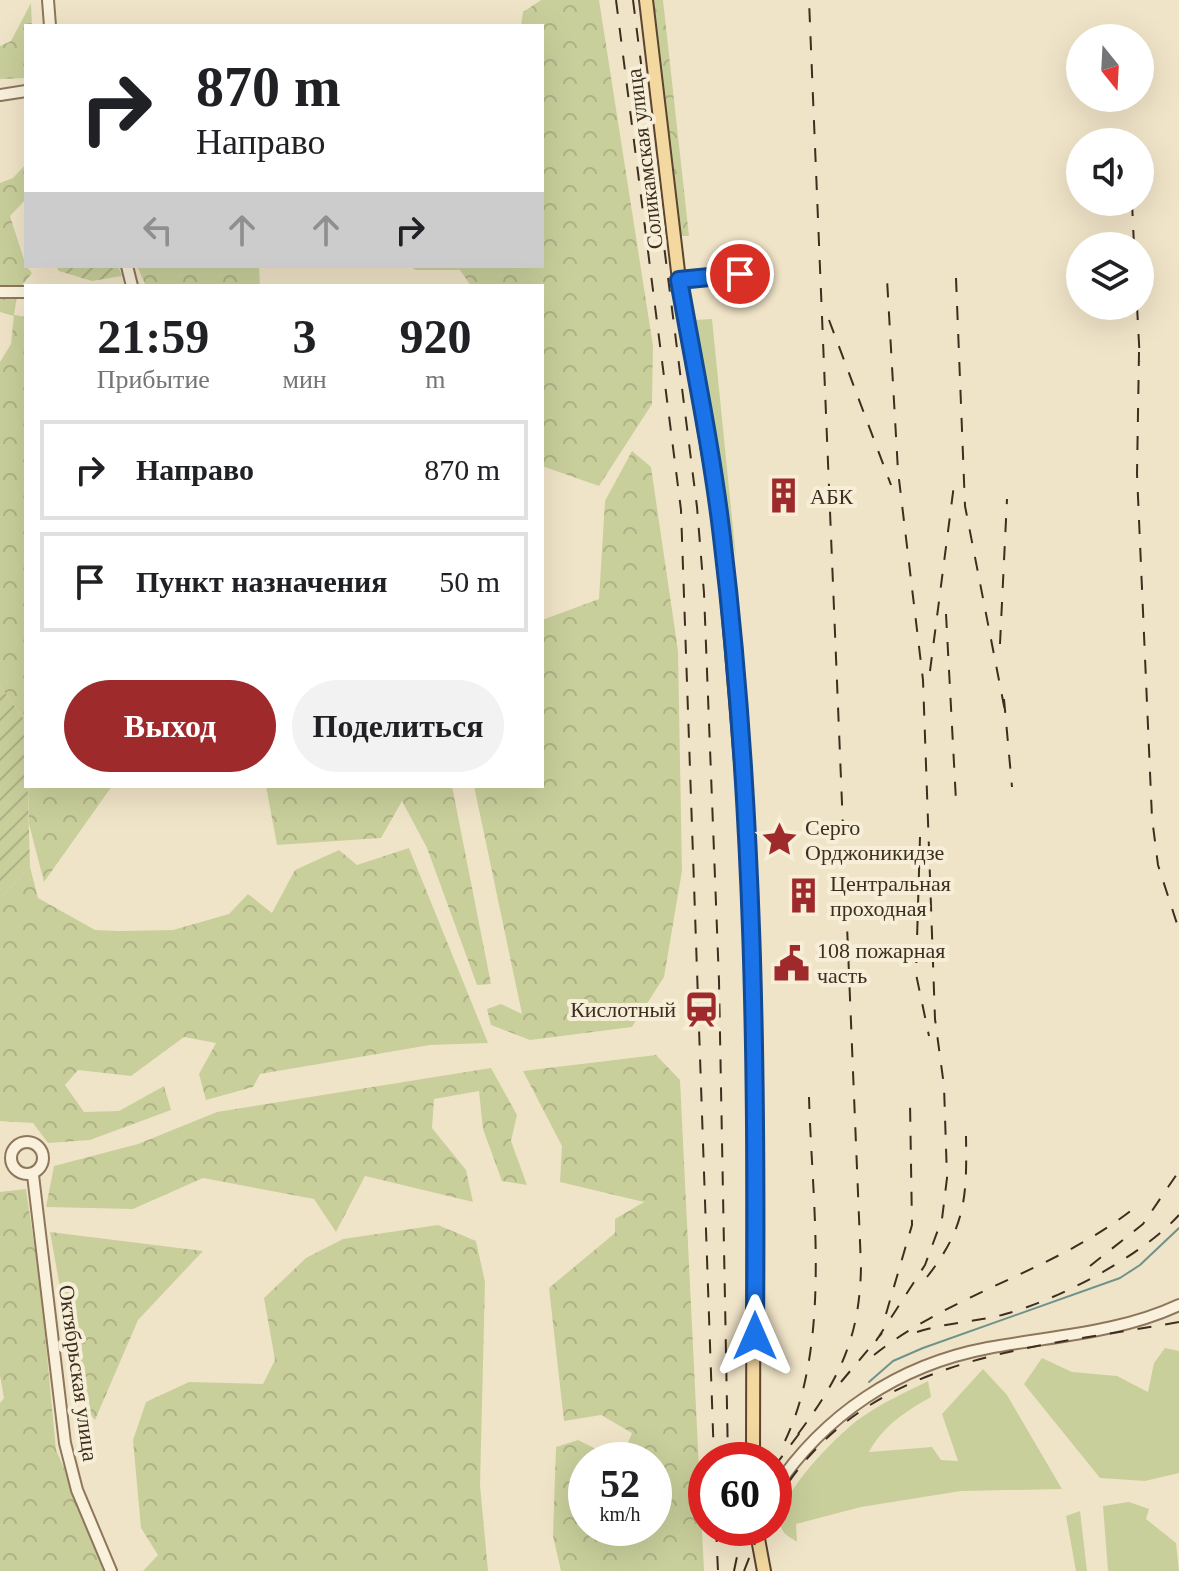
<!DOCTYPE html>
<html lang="ru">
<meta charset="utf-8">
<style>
body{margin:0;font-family:"Times New Roman",serif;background:#f2f2f2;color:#202124;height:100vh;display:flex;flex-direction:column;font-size:30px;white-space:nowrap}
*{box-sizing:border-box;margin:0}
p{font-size:26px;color:#757577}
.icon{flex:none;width:44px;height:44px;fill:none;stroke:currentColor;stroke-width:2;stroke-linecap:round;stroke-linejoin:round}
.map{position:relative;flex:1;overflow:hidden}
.panel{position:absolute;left:24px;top:284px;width:520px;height:504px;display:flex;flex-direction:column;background:#fff;border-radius:0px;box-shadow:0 8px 32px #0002}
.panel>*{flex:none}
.guide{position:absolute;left:24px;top:24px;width:520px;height:244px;border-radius:0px;box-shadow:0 8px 32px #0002;background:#fff;color:#202124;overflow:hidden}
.needle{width:52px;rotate:162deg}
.buttons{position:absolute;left:1066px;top:24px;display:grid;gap:16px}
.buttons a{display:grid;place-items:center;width:88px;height:88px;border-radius:50%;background:#fff;box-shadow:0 8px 32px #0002;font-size:40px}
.speed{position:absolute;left:568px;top:1442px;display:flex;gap:16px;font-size:40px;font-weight:700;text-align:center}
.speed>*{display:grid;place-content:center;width:104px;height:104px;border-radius:50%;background:#fff;box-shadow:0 8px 32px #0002;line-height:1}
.speed small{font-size:20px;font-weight:400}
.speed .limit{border:12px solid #d22;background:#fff;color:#111}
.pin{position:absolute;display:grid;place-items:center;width:68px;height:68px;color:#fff;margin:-34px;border:4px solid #fff;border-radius:50%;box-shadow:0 2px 8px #0007}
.me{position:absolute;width:88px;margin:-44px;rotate:0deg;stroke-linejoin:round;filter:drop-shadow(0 0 6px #0008)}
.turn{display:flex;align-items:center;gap:28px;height:168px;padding:0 40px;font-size:36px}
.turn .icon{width:104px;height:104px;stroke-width:2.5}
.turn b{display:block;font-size:56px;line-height:68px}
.lanes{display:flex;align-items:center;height:76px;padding:0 40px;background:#0003;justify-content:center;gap:40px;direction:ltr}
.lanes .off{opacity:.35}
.eta{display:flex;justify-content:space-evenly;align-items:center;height:136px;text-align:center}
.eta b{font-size:48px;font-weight:700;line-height:56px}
.cta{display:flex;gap:16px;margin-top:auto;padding:16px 40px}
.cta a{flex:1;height:92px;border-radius:48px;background:#9e2a2b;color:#fff;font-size:32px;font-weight:700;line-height:92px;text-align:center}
.cta a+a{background:#f2f2f2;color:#202124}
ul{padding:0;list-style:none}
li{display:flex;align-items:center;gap:24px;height:100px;margin:0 16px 12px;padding:0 24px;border:4px solid #e0e0e0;border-radius:0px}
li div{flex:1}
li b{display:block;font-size:30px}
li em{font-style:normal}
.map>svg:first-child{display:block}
</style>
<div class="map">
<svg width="1179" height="1571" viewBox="0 0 1179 1571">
<defs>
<pattern id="forest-crowns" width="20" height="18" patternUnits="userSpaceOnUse" patternTransform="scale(2)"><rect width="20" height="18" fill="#c9cf9b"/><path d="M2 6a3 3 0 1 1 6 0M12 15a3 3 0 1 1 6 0" fill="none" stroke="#aeb285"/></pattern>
<pattern id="garden-furrows" width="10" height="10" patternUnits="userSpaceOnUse" patternTransform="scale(2)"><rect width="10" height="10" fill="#c9cf9b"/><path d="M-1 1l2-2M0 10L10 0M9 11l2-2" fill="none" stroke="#aeb285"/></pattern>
</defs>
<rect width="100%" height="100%" fill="#f0e4c8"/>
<path fill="#c9cf9b" d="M 688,302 L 692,302 L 695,320 L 712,319 L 736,558 Z
M 1165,1348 L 1179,1351 L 1179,1473 L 1145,1481 L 1100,1478 L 1024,1384 L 1042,1358 L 1072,1372 L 1117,1376 L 1148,1392 L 1154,1363 Z
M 983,1369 L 1007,1395 L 1062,1489 L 961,1491 L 861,1507 L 796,1524 L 797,1542 C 793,1539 785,1535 783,1531 C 765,1505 842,1430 862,1417 C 882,1403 906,1392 928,1381 L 931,1397 C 906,1411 883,1426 869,1452 L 932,1447 L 941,1460 L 958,1461 L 942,1414 Z
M 1129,1502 L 1149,1509 L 1146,1519 L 1176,1543 L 1179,1571 L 1108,1571 L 1103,1506 Z
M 1080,1511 L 1087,1571 L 1076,1571 L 1066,1516 Z"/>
<path fill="url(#forest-crowns)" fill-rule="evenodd" d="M 541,0 L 599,0 L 653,346 L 652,404 L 599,486 L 542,466 L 542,286 L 471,286 L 460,270 L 416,270 L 409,266 L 542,266 L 542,26 L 521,26 L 523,12 Z
M 652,0 L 663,0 L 689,236 L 679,236 Z
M 31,3 L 32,26 L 26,26 L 26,78 L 0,79 L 0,46 L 11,41 Z
M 26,164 L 26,199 L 10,216 L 26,266 L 32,273 L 18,290 L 14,315 L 26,317 L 26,722 L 0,686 L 0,362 L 11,344 L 14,316 L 0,312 L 0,183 L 13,178 Z
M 137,266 L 259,266 L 260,286 L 146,286 Z
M 632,451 L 651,467 L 678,651 L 682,871 L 664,977 L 632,1027 L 530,1040 L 491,1025 L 487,1009 L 501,1004 L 522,1014 L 474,786 L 542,786 L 542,620 L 599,599 L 605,501 Z
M 28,786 L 112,786 L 44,882 L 29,824 Z
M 266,786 L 452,786 L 491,984 L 477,985 L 427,848 L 402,801 L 381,838 L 277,845 Z
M 409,848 L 488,1043 L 430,1045 L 260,1074 L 253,1087 L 206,1100 L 199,1074 L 216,1043 L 184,1037 L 131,1076 L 78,1070 L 65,1085 L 84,1112 L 119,1111 L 164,1086 L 171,1110 L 90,1140 L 48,1143 L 33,1123 L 0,1121 L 0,898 L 30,867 L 38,898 L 95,930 L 119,931 L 173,930 L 229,914 L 248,894 L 272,913 L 295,870 L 339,850 L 357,865 Z
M 656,1055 L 680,1080 L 704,1571 L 561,1571 L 553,1536 L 556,1447 L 578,1440 L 602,1452 L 624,1452 L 632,1433 L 601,1415 L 564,1421 L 549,1288 L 615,1233 L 615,1219 L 644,1202 L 560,1182 L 562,1146 L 523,1071 ZM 586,1460 L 654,1460 L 654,1528 L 586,1528 Z
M 491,1068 L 517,1115 L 511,1141 L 527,1185 L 502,1181 L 483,1129 L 479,1091 L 434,1099 L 432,1128 L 466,1170 L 473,1202 L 365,1176 L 336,1232 L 314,1199 L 203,1178 L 133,1209 L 46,1207 L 54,1166 L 138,1144 L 217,1112 Z
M 26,1189 L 41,1291 L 56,1450 L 109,1571 L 0,1571 L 0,1403 L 4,1398 L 0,1376 L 0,1192 Z
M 438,1225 L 476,1241 L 485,1282 L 480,1485 L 488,1571 L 143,1571 L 158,1555 L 141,1528 L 133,1440 L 146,1402 L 189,1382 L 263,1384 L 275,1360 L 264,1298 L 306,1258 L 343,1239 Z
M 50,1232 L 203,1251 L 138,1320 L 95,1420 L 81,1404 Z"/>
<path fill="url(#garden-furrows)" d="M 56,266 L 118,266 L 122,276 L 92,281 L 59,271 Z
M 0,686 L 26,722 L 30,867 L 0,898 Z"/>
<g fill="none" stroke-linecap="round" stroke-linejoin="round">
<path stroke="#6f938a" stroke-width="2" d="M 869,1382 L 893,1361 L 923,1348 L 1120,1278 L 1140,1265 L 1179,1228"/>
<defs>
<path id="minor" d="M 48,0 L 50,26
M 0,95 L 26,91
M 127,266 L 132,286
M 679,280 L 740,274
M 0,292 L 26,292
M11 1158a16 16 0 1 1 32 0a16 16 0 1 1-32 0Z
M 33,1175 L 65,1443 L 77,1490 L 111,1571
M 774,1490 C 824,1415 898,1365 988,1348 C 1052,1336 1119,1333 1179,1305"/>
<path id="major" d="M 646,0 L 679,280 L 722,532 L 745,810 L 754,970 L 753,1460
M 756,1528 L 764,1571"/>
</defs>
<use href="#minor" stroke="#8d765c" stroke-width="14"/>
<use href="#major" stroke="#5b4430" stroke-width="16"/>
<use href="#minor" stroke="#faf1dc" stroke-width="10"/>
<use href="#major" stroke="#f3d9a0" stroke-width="12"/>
<path stroke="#3d2e20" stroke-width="2" stroke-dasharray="14 14" stroke-linecap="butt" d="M 616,0 L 681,510 L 714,1460
M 633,0 L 697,507 L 704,593 L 719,981 L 728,1460
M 1132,202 L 1134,246
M 956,278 L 965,506 L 1005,711
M 1137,306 L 1140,362
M 829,320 L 891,485
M 1139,352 L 1137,474 L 1152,818 L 1158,865 L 1179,930
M 946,614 L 956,801
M 1000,644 L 1007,499
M 930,671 L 955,477
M 1004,699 L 1012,787
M 920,837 L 916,974 L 929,1036
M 1090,1266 L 1143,1224 L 1179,1171
M 927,1277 C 966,1227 967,1197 966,1136
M 886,1314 L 912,1225 L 910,1102
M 917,1332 C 945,1323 974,1322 1002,1315 C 1056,1301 1141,1257 1179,1215
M 876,1341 L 925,1265 L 942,1219 L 947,1178 L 944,1086 L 935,1019 L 923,680 L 898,471 L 887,279
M 874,1355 C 955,1291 1059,1270 1138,1205
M 841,1382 L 882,1333
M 798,1434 C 840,1378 860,1337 861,1266 L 809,0
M 785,1441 C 832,1342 812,1204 809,1097
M 774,1467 L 805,1426
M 774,1505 C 862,1354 1026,1350 1179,1322
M 716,1528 L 718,1571
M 734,1571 L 743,1528
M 744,1571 L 761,1528"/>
</g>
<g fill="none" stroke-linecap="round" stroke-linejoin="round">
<defs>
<path id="route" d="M 740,274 L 679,280 C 694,365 712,451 722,537 C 754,802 757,1069 755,1336"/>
</defs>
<use href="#route" stroke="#114b97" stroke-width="20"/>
<use href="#route" stroke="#1a73e8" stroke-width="14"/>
</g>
<defs>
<symbol id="building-bare" viewBox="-9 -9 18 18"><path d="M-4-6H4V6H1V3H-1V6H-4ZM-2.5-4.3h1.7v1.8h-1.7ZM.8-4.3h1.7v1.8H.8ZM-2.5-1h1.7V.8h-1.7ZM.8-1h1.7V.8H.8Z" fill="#9e2a2b" stroke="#f7eed8" stroke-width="2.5" paint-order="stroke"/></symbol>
<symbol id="sight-bare" viewBox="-9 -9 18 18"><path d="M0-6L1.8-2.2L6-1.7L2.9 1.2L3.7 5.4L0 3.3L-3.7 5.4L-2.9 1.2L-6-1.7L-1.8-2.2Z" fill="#9e2a2b" stroke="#f7eed8" stroke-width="2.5" paint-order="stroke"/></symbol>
<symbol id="civic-bare" viewBox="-9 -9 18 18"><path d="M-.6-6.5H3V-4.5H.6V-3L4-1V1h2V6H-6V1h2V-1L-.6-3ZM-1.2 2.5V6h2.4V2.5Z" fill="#9e2a2b" stroke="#f7eed8" stroke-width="2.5" paint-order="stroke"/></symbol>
<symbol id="station-bare" viewBox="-9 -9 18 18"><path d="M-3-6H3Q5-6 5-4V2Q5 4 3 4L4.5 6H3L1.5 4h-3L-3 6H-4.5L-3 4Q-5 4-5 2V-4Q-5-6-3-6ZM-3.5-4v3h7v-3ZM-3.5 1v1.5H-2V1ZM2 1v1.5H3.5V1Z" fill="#9e2a2b" stroke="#f7eed8" stroke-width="2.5" paint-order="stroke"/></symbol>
</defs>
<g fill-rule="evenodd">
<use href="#building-bare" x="758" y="470" width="51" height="51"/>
<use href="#sight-bare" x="754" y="814" width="51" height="51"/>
<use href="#building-bare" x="778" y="870" width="51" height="51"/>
<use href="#civic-bare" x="766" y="938" width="51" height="51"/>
<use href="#station-bare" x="676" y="984" width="51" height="51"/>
</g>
<g text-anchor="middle" stroke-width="8" stroke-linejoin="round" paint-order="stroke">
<g font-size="22" fill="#3d2e20" stroke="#f7eed8">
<text transform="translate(644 159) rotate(-97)" y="8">Соликамская улица</text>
<text transform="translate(79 1373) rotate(82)" y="8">Октябрьская улица</text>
</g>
<g font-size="22" fill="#3d2e20" stroke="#f7eed8" text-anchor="start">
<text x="810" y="504">АБК</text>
<text x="805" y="835">Серго<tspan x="805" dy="25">Орджоникидзе</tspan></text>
<text x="830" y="891">Центральная<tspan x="830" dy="25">проходная</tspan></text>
<text x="817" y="958">108 пожарная<tspan x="817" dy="25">часть</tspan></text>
<text x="676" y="1017" text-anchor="end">Кислотный</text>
</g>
</g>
</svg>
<div class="buttons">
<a><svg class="needle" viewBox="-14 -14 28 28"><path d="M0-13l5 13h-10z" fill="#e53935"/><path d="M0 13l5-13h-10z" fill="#757577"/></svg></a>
<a><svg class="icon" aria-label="sound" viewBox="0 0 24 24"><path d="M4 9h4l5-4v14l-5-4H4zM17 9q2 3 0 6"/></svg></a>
<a><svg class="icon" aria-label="layers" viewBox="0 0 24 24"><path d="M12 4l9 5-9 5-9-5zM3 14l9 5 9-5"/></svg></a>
</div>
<div class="speed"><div>52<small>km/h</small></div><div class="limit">60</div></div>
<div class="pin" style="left:740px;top:274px;background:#d93025"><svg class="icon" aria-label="arrive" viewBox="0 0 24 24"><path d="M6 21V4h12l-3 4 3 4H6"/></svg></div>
<svg class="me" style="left:755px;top:1336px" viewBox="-20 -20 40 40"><path d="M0-17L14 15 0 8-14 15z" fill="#1a73e8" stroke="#fff" stroke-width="4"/></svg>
<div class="guide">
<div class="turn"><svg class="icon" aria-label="right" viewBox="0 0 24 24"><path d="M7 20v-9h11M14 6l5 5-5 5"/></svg><div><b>870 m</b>Направо</div></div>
<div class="lanes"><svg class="icon off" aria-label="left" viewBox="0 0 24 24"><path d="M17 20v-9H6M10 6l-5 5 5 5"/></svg><svg class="icon off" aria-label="ahead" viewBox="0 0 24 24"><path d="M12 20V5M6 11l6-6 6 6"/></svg><svg class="icon off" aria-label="ahead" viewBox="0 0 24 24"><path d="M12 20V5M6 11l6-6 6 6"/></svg><svg class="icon" aria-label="right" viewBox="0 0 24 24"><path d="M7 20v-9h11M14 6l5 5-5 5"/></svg></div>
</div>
<section class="panel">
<div class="eta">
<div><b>21:59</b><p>Прибытие</p></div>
<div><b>3</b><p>мин</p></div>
<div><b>920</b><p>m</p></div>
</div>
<ul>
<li><svg class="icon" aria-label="right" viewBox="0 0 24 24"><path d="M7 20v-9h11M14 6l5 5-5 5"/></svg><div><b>Направо</b></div><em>870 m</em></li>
<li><svg class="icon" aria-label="arrive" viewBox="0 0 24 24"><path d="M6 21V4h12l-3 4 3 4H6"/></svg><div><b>Пункт назначения</b></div><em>50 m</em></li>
</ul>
<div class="cta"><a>Выход</a><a>Поделиться</a></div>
</section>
</div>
